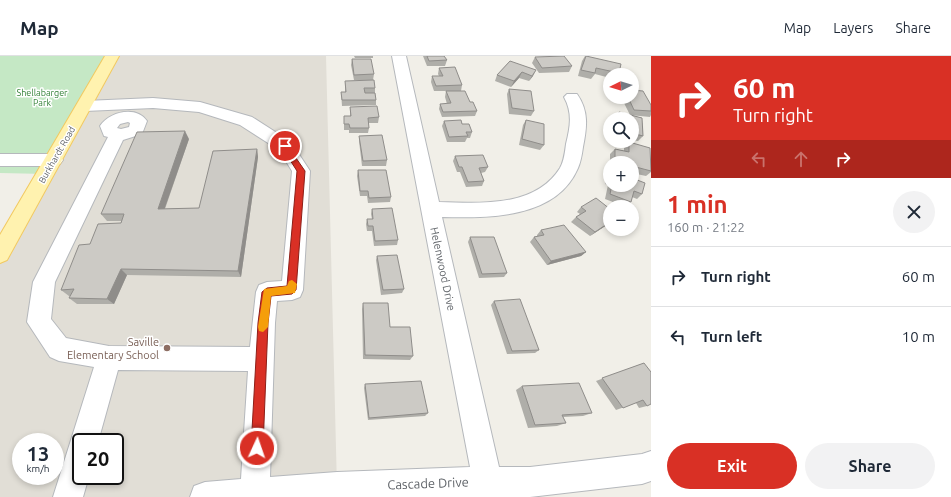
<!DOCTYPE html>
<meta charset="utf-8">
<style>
body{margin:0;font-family:Ubuntu,sans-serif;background:#f2f2f3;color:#1f2937;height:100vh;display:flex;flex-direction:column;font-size:15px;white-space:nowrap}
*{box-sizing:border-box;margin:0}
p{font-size:13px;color:#747a83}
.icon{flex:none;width:22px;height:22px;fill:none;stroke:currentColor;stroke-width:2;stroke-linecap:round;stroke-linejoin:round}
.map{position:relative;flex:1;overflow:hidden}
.panel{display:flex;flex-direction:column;background:#fff;width:300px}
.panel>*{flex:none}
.top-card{background:#d93025;color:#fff;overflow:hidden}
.needle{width:26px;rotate:265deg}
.controls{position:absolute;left:603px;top:12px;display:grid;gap:8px}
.controls a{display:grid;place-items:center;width:36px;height:36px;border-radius:50%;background:#fff;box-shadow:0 2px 6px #0003;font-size:20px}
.speed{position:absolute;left:12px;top:377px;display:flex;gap:8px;font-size:20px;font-weight:700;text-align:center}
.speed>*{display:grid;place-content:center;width:52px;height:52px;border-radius:50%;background:#fff;box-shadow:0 2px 6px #0003;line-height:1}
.speed small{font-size:10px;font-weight:400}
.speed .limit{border:2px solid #111;border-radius:6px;background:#fff;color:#111}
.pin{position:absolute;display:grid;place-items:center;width:34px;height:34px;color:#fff;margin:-17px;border:2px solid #fff;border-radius:50%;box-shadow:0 1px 4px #0007}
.me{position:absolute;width:44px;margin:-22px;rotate:3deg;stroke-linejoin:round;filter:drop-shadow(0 0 3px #0008)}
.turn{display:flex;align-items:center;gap:14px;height:84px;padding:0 16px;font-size:18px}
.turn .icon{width:52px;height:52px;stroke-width:2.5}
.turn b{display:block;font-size:28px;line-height:34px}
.lanes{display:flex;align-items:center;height:38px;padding:0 16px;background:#0003;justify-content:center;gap:20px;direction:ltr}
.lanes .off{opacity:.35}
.round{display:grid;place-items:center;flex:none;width:42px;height:42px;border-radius:21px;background:#f2f2f3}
.summary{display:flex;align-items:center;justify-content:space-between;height:68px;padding:0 16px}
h1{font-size:24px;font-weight:600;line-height:30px;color:#d93025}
.primary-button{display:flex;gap:8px;margin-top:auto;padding:8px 16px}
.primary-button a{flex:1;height:46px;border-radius:24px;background:#d93025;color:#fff;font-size:16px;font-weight:600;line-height:46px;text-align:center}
.primary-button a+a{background:#f2f2f3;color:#1f2937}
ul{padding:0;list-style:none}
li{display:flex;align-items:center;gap:12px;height:60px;padding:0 16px;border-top:1px solid #e0e1e3}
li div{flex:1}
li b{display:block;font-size:15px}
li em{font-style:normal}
header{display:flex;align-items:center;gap:24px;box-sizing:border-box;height:56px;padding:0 20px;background:#fff;border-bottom:1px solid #e0e1e3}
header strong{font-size:19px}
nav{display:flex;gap:22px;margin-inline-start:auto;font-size:14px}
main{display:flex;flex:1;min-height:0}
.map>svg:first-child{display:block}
</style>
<header>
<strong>Map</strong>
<nav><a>Map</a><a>Layers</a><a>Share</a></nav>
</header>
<main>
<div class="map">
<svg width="651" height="441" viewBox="0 0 651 441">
<rect width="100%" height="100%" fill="#f1efe8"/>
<path fill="#e1ded6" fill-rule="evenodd" d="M 112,0 L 326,0 L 337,431 L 205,441 L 0,441 L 0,198 ZM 21,386 L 55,386 L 55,420 L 21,420 ZM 81,386 L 115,386 L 115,420 L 81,420 Z"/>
<path fill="#c5e8c5" d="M 0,0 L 112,0 L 46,118 L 0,117 Z"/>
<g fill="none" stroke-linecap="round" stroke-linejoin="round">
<defs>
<path id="minor" d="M 392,0 L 406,0 L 439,146 C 480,147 535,152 560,112 C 564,105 565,96 566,88 C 570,72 573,57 564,41 L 567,38 L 577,38 C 589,55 587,71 583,91 C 582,98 581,105 578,112 C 556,163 489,162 442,161 L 499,411 L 530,411 L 642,398 L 651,395 L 651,425 L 642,428 L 530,441 L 190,441 L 194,430 L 205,426 L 241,423 L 248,315 L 118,314 L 98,386 L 81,386 L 81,420 L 89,420 L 83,441 L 53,441 L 94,311 L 59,305 L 50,301 L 27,266 L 33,226 L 108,81 L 104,80 L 100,70 C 109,56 136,49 147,65 L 142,78 L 123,84 L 55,226 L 51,263 L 66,282 L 109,290 L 250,291 L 256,236 L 259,229 L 267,226 L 282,225 L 292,115 L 279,94 L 240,69 L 199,56 L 153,52 L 85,55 L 79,53 L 77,50 L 79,47 L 85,45 L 153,42 L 200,46 L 252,61 L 291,86 L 310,115 L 303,234 L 300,241 L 292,244 L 277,245 L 275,267 L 270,421 L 337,416 L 470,411 ZM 128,66 L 130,67 L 129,71 L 121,73 L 117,72 L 120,68 Z
M 0,98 L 54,98 L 60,100 L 63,104 L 60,108 L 54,110 L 0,110 Z"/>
<path id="major" d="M 105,0 L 119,0 L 7,204 L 0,207 L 0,179 Z"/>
</defs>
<use href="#minor" stroke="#b5b8bc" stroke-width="2"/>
<use href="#major" stroke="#f2c960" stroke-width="2"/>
<use href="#minor" fill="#fff" fill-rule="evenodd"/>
<use href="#major" fill="#fff2af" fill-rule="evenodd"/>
</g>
<path fill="#afaea9" d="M 354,0 L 373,0 L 373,2 L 355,2 Z
M 423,0 L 444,0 L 447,4 L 445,10 L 427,10 Z
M 585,0 L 619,17 L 618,19 L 610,19 L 610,22 L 595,18 L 591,23 L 578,20 L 582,5 Z
M 535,1 L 572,10 L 569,16 L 539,17 L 532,7 Z
M 352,3 L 374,18 L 373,24 L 354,24 L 351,9 Z
M 510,5 L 533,20 L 529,25 L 519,22 L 511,31 L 495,25 L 497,19 Z
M 439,12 L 462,29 L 461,35 L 434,35 L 431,26 L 432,20 L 439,20 L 438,18 Z
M 345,25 L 375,32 L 375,37 L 376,44 L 376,49 L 342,50 L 341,36 L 345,36 Z
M 509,33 L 534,55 L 531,60 L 509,58 L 507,38 Z
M 446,35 L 470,46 L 477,55 L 475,60 L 442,61 L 439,53 L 440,48 L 447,48 L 445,41 Z
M 614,41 L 632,41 L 651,55 L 651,59 L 650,61 L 630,59 L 623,45 L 615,44 Z
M 350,51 L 379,61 L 378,67 L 368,67 L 369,72 L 368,77 L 349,77 L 349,74 L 344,74 L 344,60 L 350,60 Z
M 619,56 L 642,62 L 643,80 L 638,85 L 632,84 L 632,63 L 614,63 L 614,62 Z
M 526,64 L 544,89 L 540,94 L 519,89 L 523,69 Z
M 444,65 L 462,68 L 472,76 L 470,82 L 467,82 L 465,86 L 447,86 L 442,70 Z
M 359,80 L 387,104 L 386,110 L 362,110 L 359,85 Z
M 189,83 L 165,153 L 199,152 L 257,93 L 258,101 L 241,221 L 127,219 L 114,248 L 77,248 L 69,242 L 71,240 L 69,240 L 61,234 L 90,188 L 121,167 L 122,165 L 107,165 L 101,158 Z
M 629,86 L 651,105 L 651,116 L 646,120 L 632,117 L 632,107 L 610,107 L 610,98 L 615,93 L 624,95 L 624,92 Z
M 455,100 L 488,111 L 485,116 L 481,117 L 484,125 L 482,130 L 466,131 L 460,116 L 457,116 L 453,105 Z
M 358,114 L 391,141 L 390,146 L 368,147 L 367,140 L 360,140 L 357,120 Z
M 610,117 L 610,129 L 632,129 L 642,138 L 637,143 L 632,141 L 631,146 L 626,151 L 605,143 L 608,129 L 605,128 L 607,121 Z
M 581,151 L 610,167 L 590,180 L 571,166 L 576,161 L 580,158 L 577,156 Z
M 372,153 L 398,184 L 397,189 L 374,190 L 372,175 L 367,175 L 366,168 L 367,163 L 372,163 L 371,158 Z
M 541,174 L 586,196 L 581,200 L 547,209 L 530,186 L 534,181 L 537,180 L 537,179 Z
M 470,181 L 507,217 L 504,221 L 479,222 L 468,186 Z
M 377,200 L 404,233 L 402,237 L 381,239 L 376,204 Z
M 494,245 L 539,294 L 535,297 L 507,298 L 491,249 Z
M 363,247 L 390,271 L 413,300 L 410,304 L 363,303 L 362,253 Z
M 644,307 L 647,350 L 639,352 L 636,347 L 616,354 L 596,325 Z
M 365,328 L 428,357 L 425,360 L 368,364 L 364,332 Z
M 522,330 L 592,357 L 583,360 L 563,361 L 566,367 L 557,370 L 528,372 L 516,334 Z"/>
<path fill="#8f8d8a" d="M 536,14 L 533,20 L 529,25 L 532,20 Z
M 522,16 L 519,22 L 511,31 L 514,25 Z
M 185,75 L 189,83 L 162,160 L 158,153 Z
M 257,93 L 258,101 L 241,221 L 238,215 Z
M 610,166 L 610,167 L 590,180 L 595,176 Z
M 586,196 L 581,200 L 547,209 L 551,205 Z
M 121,213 L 127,219 L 114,248 L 107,243 Z"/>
<path fill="#cccac5" stroke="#8f8d8a" d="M 427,0 L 444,0 L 447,4 L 429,5 Z
M 564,0 L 572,10 L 542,12 L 535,1 Z
M 586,0 L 621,8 L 619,17 L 596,12 L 595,17 L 581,14 Z
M 352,3 L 371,3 L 374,18 L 354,19 Z
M 510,5 L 536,14 L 532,20 L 522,16 L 514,25 L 497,19 Z
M 455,11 L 462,29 L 436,30 L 432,20 L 443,20 L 439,12 Z
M 374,24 L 375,32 L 364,32 L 365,37 L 375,37 L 376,44 L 342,44 L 341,36 L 346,36 L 345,25 Z
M 509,33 L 531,35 L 534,55 L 512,52 Z
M 632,34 L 643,35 L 651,49 L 651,55 L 634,54 L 628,41 L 632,41 Z
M 446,35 L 465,35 L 470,46 L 473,46 L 477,55 L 443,56 L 440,48 L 451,47 Z
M 377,50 L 379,61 L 368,62 L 369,72 L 350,72 L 349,68 L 344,68 L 344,60 L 351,60 L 350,51 Z
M 619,56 L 642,62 L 643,80 L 632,77 L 632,63 L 618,63 Z
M 461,64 L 462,68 L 469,68 L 472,76 L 466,76 L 468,80 L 449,81 L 444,65 Z
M 526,64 L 544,68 L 544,89 L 522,83 Z
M 185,75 L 158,153 L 199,152 L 213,95 L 257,93 L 238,215 L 121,213 L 107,243 L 69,242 L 74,233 L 61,234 L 79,189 L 90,188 L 98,168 L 121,167 L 124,158 L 101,158 L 137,76 Z
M 382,79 L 387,104 L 363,105 L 359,80 Z
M 629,86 L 650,92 L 651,115 L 632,110 L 632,107 L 620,107 L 615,106 L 615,93 L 629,96 Z
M 483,99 L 488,111 L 479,112 L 484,125 L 468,126 L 462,111 L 459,111 L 455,100 Z
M 358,114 L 386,114 L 391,141 L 369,142 L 368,135 L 360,135 Z
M 632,122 L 645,127 L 642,138 L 634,135 L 631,146 L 610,138 L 612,129 L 632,129 Z
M 596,142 L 610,153 L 610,166 L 595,176 L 576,161 L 586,155 L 581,151 Z
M 392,152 L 398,184 L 375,185 L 373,170 L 368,170 L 367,163 L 373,163 L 372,153 Z
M 564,169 L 586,196 L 551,205 L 534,181 L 544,179 L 541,174 Z
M 470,181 L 494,181 L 507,217 L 482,218 Z
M 397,199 L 404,233 L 383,234 L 377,200 Z
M 520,243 L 539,294 L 512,295 L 494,245 Z
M 363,247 L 388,247 L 390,271 L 410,271 L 413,300 L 365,299 Z
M 644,307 L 651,316 L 651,348 L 647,350 L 643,344 L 623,352 L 602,322 Z
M 421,325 L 428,357 L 369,362 L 365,328 Z
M 579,327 L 592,357 L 562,359 L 566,367 L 535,369 L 522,330 Z"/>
<path fill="#d93025" stroke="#8d1f18" d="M 282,89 L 287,89 L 305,115 L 296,234 L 292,238 L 271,240 L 268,267 L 263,392 L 261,397 L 257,398 L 253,397 L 251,392 L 258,267 L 262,236 L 267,232 L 287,230 L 297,115 L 281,90 Z"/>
<path fill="#f59e0b" d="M 292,224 L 297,228 L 295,237 L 271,240 L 268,271 L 263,276 L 259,275 L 258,271 L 264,233 L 287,230 L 289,225 Z"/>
<circle fill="#8d6e63" stroke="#fff" stroke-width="1.5" cx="167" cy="292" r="4"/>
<g text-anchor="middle" stroke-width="3" stroke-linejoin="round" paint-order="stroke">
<g font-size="9" fill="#348238" stroke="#fff">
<text x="42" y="40">Shellabarger<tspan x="42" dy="10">Park</tspan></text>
</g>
<g font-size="9" fill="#5f6368" stroke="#fff">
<text transform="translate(57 99) rotate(-60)" y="3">Burkhardt Road</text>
</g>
<g font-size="11" fill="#5f6368" stroke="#fff">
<text transform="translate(443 213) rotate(78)" y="4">Helenwood Drive</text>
</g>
<g font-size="11" fill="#785e54" stroke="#fff" text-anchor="end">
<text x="159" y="290">Saville<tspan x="159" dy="13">Elementary School</tspan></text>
</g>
<g font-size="13" fill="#5f6368" stroke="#fff">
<text transform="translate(428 427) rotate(-2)" y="5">Cascade Drive</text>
</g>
</g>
</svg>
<div class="controls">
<a><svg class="needle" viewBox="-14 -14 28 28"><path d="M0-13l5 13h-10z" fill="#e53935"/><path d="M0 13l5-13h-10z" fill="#747a83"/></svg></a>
<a><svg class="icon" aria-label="search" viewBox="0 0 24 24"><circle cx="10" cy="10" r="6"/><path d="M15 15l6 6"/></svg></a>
<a>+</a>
<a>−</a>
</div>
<div class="speed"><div>13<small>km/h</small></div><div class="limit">20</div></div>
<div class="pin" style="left:285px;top:90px;background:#d93025"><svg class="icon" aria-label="arrive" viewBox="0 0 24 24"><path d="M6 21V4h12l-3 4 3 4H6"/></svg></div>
<svg class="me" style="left:257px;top:392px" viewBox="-20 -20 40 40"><circle r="17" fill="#d93025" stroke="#fff" stroke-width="3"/><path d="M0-11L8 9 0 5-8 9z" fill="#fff"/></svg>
</div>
<section class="panel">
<div class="top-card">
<div class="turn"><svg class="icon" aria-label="right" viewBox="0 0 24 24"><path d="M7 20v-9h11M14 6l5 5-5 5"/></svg><div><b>60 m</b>Turn right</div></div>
<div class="lanes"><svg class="icon off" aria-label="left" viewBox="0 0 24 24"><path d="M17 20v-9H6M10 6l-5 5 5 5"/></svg><svg class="icon off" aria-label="ahead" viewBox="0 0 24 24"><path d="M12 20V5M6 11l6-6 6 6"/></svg><svg class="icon" aria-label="right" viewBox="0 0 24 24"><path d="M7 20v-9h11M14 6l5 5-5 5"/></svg></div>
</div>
<div class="summary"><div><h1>1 min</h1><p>160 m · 21:22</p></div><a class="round"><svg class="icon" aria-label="close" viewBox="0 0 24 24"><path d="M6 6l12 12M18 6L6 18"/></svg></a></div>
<ul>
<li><svg class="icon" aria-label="right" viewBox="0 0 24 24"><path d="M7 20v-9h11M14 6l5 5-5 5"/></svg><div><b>Turn right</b></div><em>60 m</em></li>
<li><svg class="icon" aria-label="left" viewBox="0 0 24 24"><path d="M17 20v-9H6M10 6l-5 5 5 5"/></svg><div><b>Turn left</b></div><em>10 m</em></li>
</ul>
<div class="primary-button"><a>Exit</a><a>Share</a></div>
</section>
</main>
